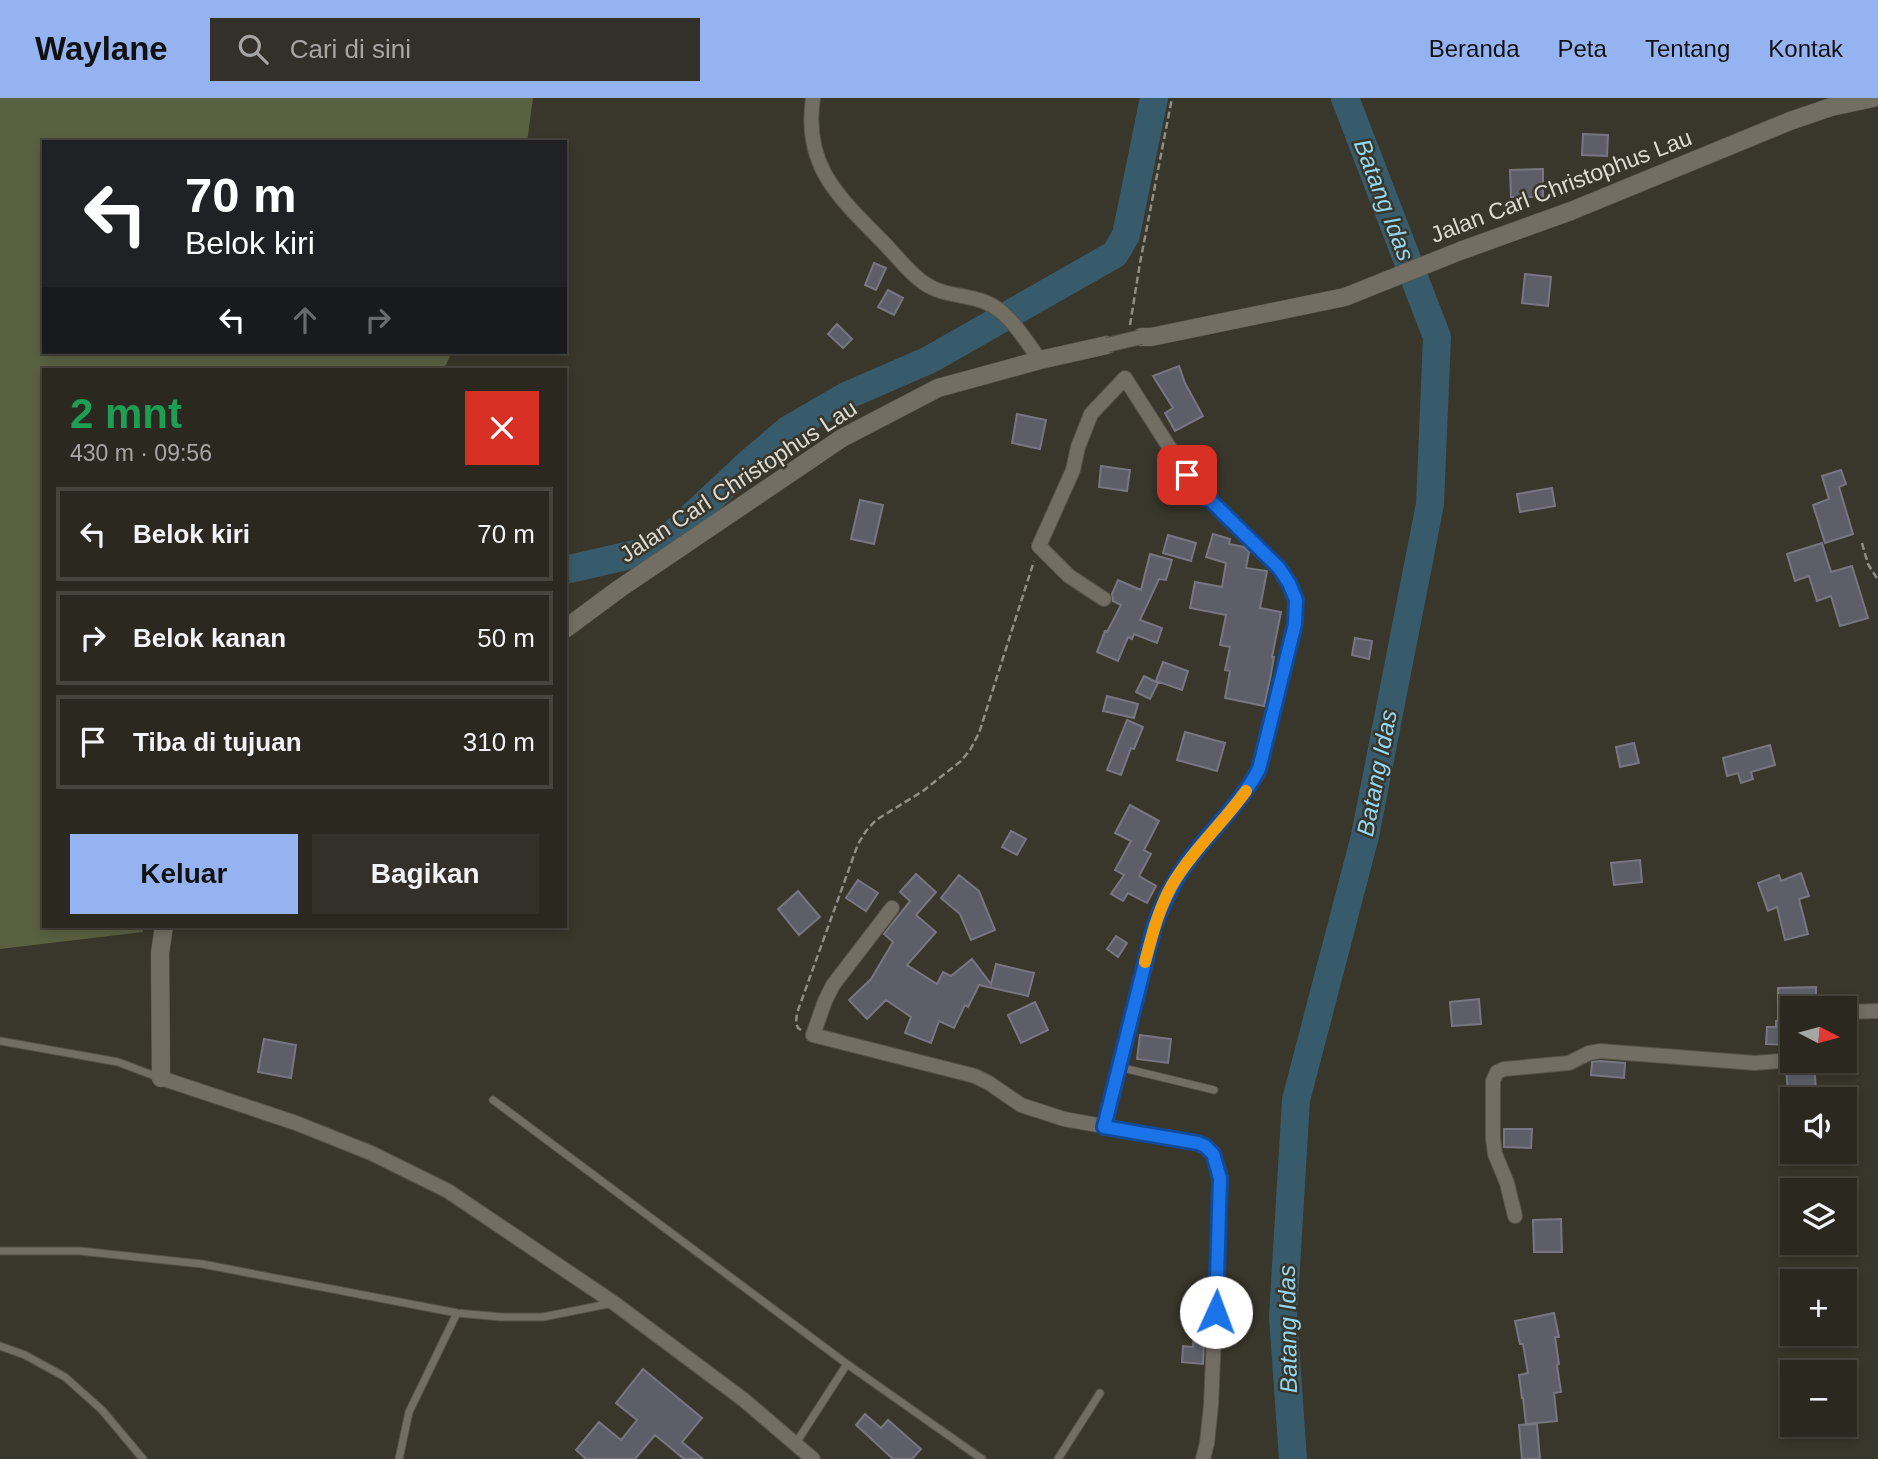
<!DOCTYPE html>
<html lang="id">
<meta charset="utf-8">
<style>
body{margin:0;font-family:Helvetica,sans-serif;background:#333029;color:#f1f3f6;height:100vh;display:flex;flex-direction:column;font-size:26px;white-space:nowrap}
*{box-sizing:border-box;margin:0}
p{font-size:23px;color:#a6a6a5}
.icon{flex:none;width:38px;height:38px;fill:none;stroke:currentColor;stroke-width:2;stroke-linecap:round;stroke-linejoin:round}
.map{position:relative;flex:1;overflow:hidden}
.details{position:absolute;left:42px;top:270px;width:525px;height:560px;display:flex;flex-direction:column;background:#2b2820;border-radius:0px;box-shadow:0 4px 10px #0003,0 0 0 2px #47443e}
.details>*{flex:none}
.banner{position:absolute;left:42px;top:42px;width:525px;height:214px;border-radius:0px;box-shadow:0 4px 10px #0003,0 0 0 2px #47443e;background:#202124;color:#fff;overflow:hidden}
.needle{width:46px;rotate:96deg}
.tools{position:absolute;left:1780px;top:898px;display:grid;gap:14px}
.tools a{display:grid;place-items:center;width:77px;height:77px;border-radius:0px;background:#2b2820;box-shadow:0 4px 10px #0003,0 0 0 2px #47443e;font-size:35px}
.pin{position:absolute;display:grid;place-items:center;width:60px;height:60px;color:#fff;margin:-30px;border-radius:14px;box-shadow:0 4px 10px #0006}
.me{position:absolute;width:77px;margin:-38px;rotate:2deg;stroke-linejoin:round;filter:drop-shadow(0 0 5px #0008)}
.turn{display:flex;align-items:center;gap:24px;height:147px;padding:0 28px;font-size:32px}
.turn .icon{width:91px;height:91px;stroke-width:2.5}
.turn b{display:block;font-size:49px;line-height:60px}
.lanes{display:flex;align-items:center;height:66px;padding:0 28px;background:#0003;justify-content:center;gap:35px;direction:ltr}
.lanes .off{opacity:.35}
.round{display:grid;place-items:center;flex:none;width:74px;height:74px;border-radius:0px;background:#333029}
.overview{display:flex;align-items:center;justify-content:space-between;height:119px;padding:0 28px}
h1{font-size:42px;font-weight:600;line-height:52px;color:#1e9e55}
.primary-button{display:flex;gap:14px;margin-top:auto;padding:14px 28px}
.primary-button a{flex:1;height:80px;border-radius:0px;background:#95b2f1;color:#111;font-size:28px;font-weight:600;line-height:80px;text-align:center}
.primary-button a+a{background:#333029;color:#f1f3f6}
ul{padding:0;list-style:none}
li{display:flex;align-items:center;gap:21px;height:94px;margin:0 14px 10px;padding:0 14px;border:4px solid #47443e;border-radius:0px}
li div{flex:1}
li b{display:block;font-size:26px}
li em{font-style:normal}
header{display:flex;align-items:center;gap:42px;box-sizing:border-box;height:98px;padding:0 35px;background:#95b2f1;color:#111}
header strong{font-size:33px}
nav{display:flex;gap:38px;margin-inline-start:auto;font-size:24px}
.search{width:490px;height:63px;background:#333029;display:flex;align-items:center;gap:18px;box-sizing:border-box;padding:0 24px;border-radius:0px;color:#a6a6a5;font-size:26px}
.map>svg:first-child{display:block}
</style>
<header>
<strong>Waylane</strong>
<div class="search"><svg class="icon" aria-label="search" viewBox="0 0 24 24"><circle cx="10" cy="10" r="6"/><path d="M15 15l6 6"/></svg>Cari di sini</div>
<nav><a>Beranda</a><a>Peta</a><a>Tentang</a><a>Kontak</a></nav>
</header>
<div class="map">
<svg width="1878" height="1361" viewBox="0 0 1878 1361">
<rect width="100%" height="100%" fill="#39362b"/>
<path fill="#5a6142" d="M 0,0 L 533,0 L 527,44 L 44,44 L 44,254 L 452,254 L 444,271 L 44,271 L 44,828 L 144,828 L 143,834 L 0,851 Z"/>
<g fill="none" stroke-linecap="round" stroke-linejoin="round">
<path stroke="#375b6a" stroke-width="28" d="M 565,472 L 657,451 L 749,365 L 789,331 L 846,298 L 929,262 L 1115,156 L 1126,137 L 1154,0
M 1293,1361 L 1283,1219 L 1296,1002 L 1365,738 L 1430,406 L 1437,239 L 1345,0"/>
</g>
<path fill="#5e5e69" stroke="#777682" stroke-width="2" d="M 1583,36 L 1608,37 L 1607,58 L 1582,57 Z
M 1543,71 L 1543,99 L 1511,99 L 1510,72 Z
M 874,165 L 886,170 L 876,192 L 865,187 Z
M 1525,176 L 1551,179 L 1548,208 L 1522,205 Z
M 888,192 L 903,200 L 894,217 L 878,209 Z
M 837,226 L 852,241 L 843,250 L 828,236 Z
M 1179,268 L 1185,285 L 1203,318 L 1175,333 L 1165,315 L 1173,310 L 1153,278 Z
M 1017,316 L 1046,322 L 1040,351 L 1012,345 Z
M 1101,368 L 1130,372 L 1127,393 L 1099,389 Z
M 1841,372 L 1846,386 L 1839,389 L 1853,436 L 1825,445 L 1813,407 L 1829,401 L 1822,378 Z
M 1552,390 L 1555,408 L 1520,414 L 1517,396 Z
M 860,402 L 883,407 L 874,446 L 851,441 Z
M 1213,436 L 1230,441 L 1229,446 L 1244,449 L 1249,454 L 1246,470 L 1267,473 L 1260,510 L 1281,514 L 1272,559 L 1274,559 L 1270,581 L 1264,608 L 1225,600 L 1230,573 L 1225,572 L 1230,549 L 1220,547 L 1226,517 L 1190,510 L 1195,484 L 1222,489 L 1226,465 L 1206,459 Z
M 1168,437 L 1196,445 L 1191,463 L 1163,455 Z
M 1822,445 L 1831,474 L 1852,468 L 1868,520 L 1840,528 L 1831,498 L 1817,503 L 1809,478 L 1795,483 L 1787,456 Z
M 1150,456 L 1172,462 L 1166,482 L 1159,481 L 1140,522 L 1162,530 L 1157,545 L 1134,536 L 1132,541 L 1128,539 L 1118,563 L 1097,554 L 1105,533 L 1107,534 L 1121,507 L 1113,503 L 1112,496 L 1118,482 L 1141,492 Z
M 1355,540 L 1372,543 L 1369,561 L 1352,557 Z
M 1163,564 L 1188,573 L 1182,592 L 1156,583 Z
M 1144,578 L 1158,585 L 1150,601 L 1136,594 Z
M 1107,598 L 1138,606 L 1134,620 L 1103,613 Z
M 1127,622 L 1143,629 L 1134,651 L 1131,650 L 1121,677 L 1107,672 Z
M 1185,634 L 1225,645 L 1217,673 L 1177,662 Z
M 1634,645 L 1639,665 L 1620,669 L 1616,649 Z
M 1770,647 L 1775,667 L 1751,674 L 1753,681 L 1741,685 L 1738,675 L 1727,678 L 1723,660 Z
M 1130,707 L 1159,723 L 1144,752 L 1151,756 L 1139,778 L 1156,788 L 1147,805 L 1128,795 L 1123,803 L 1111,796 L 1124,777 L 1115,772 L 1131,743 L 1115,735 Z
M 1011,733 L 1026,741 L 1017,757 L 1002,749 Z
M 1640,762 L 1642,784 L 1614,787 L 1611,765 Z
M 1801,775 L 1809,798 L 1799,801 L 1808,836 L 1785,842 L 1777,809 L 1768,813 L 1758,785 L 1779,777 L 1781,783 Z
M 916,776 L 936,794 L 916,817 L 936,834 L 907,867 L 937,886 L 943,874 L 951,878 L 972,861 L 991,886 L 996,866 L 1034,875 L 1028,898 L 979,887 L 968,909 L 965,907 L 954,930 L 939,923 L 931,945 L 905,935 L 911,919 L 886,902 L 867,921 L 849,902 L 871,881 L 893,844 L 884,836 L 910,803 L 900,794 Z
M 959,777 L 979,793 L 995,832 L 971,842 L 960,816 L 941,800 Z
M 858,782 L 878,795 L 866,813 L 846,800 Z
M 798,793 L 820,819 L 799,837 L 778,811 Z
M 1116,838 L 1127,845 L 1118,859 L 1107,851 Z
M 1816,889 L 1816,910 L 1792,910 L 1792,947 L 1766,946 L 1767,929 L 1776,929 L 1776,923 L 1778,923 L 1778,890 Z
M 1479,901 L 1481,926 L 1452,928 L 1450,904 Z
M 1035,904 L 1048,932 L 1021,945 L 1008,917 Z
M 1844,931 L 1857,931 L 1856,973 L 1844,973 Z
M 1140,937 L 1171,941 L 1168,965 L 1137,961 Z
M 264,941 L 296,947 L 291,980 L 258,974 Z
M 1600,963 L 1625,965 L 1624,980 L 1591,977 L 1592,964 Z
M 1814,965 L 1816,992 L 1788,994 L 1786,972 L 1797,970 L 1801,966 Z
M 1504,1031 L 1532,1031 L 1531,1050 L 1504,1049 Z
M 1561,1121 L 1562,1154 L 1534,1154 L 1533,1122 Z
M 1554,1215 L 1559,1239 L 1555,1239 L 1559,1266 L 1557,1267 L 1561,1294 L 1554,1295 L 1557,1323 L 1526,1326 L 1523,1300 L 1522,1300 L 1519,1277 L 1528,1275 L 1523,1246 L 1520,1246 L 1515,1223 Z
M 1195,1220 L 1205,1221 L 1203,1266 L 1182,1264 L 1183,1248 L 1193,1249 Z
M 643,1271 L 702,1320 L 682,1344 L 703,1361 L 684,1361 L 655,1337 L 635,1361 L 586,1361 L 576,1352 L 599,1324 L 621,1342 L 637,1322 L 616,1305 Z
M 865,1316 L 881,1330 L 888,1322 L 921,1351 L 912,1361 L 893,1361 L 856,1327 Z
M 1537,1326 L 1540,1361 L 1522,1361 L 1519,1327 Z"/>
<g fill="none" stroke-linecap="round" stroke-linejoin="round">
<defs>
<path id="service" d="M 0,943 L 118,964 L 160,980
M 1119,969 L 1214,992
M 493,1002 L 847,1266
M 0,1153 L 80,1153 L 202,1166 L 457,1215 L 502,1219 L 543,1219 L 613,1205
M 0,1248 L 25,1257 L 65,1279 L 102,1312 L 143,1361
M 796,1345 L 847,1266 L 982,1361
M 399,1361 L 409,1314 L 457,1215
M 1058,1361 L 1100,1295"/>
<path id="minor" d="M 813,0 C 803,68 838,98 882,143 C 894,155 910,176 924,185 C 942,198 965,196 985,204 C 1009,213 1025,242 1040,262
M 1104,501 L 1069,478 L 1039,448 L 1073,372 L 1078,349 L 1091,316 L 1125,280 L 1187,377 L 1207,399 L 1279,470 L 1289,485 L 1295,502 L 1295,526 L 1259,671 C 1241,705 1213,732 1190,762 C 1174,782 1163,805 1154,829 L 1104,1029
M 892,810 L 833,887 L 825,903 L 813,937 L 975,978 L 989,985 L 1021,1007 L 1064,1021 L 1198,1045 C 1214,1052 1217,1064 1221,1080 L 1211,1307 L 1207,1345 L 1203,1361
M 1844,914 L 1878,913
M 161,980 L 296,1025 L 371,1055 L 448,1093 L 614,1205 L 744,1302 L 813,1361
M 1515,1118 L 1507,1085 L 1495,1056 L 1493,1040 L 1493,983 L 1497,974 L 1504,971 L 1569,965 L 1589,955 L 1600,953 L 1755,965 L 1792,962"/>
<path id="tertiary" d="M 1141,239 L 1151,239 L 1345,199 L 1460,153 L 1571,113 L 1790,23 L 1831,9 L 1873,0
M 565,531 L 619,491 L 842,340 L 938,290 L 1040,262 L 1107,247
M 161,980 L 160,855 L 164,828"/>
</defs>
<use href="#service" stroke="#55524a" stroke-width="9"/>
<use href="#minor" stroke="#55524a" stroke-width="16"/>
<use href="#tertiary" stroke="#55524a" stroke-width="19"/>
<path stroke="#8f8d84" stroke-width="2.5" stroke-dasharray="7 3.5" stroke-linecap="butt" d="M 1130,227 L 1140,165 L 1172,0
M 1862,445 L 1868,466 L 1878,482
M 801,932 L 798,930 L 796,925 L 797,915 L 858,746 L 866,733 L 876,722 L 923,693 L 961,663 L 970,652 L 979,635 L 1034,463"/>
<use href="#service" stroke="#726e63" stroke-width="7"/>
<use href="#minor" stroke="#726e63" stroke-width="14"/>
<use href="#tertiary" stroke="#726e63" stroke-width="18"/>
<defs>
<path id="minor-bridge" d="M 1107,247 L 1141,239"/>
</defs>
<use href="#minor-bridge" stroke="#55524a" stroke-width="16" stroke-linecap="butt"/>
<use href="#minor-bridge" stroke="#726e63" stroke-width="14"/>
</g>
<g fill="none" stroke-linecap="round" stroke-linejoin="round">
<defs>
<path id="route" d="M 1187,377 L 1207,399 L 1279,470 L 1289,485 L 1296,502 L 1295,526 L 1259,671 C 1240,707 1210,733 1186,766 C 1172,786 1162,807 1154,829 L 1104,1029 L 1198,1045 L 1205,1048 L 1213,1056 L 1220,1080 L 1216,1214"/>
</defs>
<use href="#route" stroke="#114b97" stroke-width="18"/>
<use href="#route" stroke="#1a73e8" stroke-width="12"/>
<path stroke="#f59e0b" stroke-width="12" d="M 1145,864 C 1152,838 1158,812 1172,787 C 1192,753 1223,725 1246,693"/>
</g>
<g text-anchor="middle" stroke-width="5" stroke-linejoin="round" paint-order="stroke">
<g font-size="23" fill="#dddbd4" stroke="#39362b">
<text transform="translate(1561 88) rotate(-21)" y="8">Jalan Carl Christophus Lau</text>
<text transform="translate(738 383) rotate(-33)" y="8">Jalan Carl Christophus Lau</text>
</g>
<g font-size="24" font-style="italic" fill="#93d7f2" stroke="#39362b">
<text transform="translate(1384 102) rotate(69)" y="8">Batang Idas</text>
<text transform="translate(1377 675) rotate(-79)" y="8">Batang Idas</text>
<text transform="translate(1288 1231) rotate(-91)" y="8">Batang Idas</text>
</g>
</g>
</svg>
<div class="tools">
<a><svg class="needle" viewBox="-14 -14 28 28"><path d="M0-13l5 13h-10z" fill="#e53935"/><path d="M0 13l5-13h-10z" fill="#a6a6a5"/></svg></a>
<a><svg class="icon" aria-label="sound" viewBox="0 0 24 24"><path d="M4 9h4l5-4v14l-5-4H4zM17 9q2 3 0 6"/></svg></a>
<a><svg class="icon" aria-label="layers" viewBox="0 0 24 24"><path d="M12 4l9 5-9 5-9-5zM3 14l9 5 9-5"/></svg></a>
<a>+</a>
<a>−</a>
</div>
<div class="pin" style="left:1187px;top:377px;background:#d93025"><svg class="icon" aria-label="arrive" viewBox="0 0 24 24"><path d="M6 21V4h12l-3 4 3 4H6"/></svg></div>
<svg class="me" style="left:1216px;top:1214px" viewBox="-20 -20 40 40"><circle r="19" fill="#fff"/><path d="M0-13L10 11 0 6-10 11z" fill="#1a73e8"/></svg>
<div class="banner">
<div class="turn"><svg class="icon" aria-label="left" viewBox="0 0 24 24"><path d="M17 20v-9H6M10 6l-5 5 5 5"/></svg><div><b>70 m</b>Belok kiri</div></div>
<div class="lanes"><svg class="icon" aria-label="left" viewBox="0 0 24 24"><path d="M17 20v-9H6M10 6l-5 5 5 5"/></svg><svg class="icon off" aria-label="ahead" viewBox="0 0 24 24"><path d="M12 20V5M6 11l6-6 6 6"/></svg><svg class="icon off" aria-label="right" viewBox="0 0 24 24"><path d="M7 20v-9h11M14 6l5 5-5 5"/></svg></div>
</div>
<section class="details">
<div class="overview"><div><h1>2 mnt</h1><p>430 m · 09:56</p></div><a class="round" style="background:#d93025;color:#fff"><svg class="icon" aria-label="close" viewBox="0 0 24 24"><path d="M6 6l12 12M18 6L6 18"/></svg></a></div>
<ul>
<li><svg class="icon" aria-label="left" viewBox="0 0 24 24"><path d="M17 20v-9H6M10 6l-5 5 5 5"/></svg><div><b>Belok kiri</b></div><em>70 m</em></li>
<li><svg class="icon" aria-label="right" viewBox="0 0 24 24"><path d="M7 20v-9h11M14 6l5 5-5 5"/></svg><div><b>Belok kanan</b></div><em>50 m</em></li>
<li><svg class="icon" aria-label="arrive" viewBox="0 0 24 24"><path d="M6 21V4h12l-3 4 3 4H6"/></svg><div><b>Tiba di tujuan</b></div><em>310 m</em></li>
</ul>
<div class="primary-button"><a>Keluar</a><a>Bagikan</a></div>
</section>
</div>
